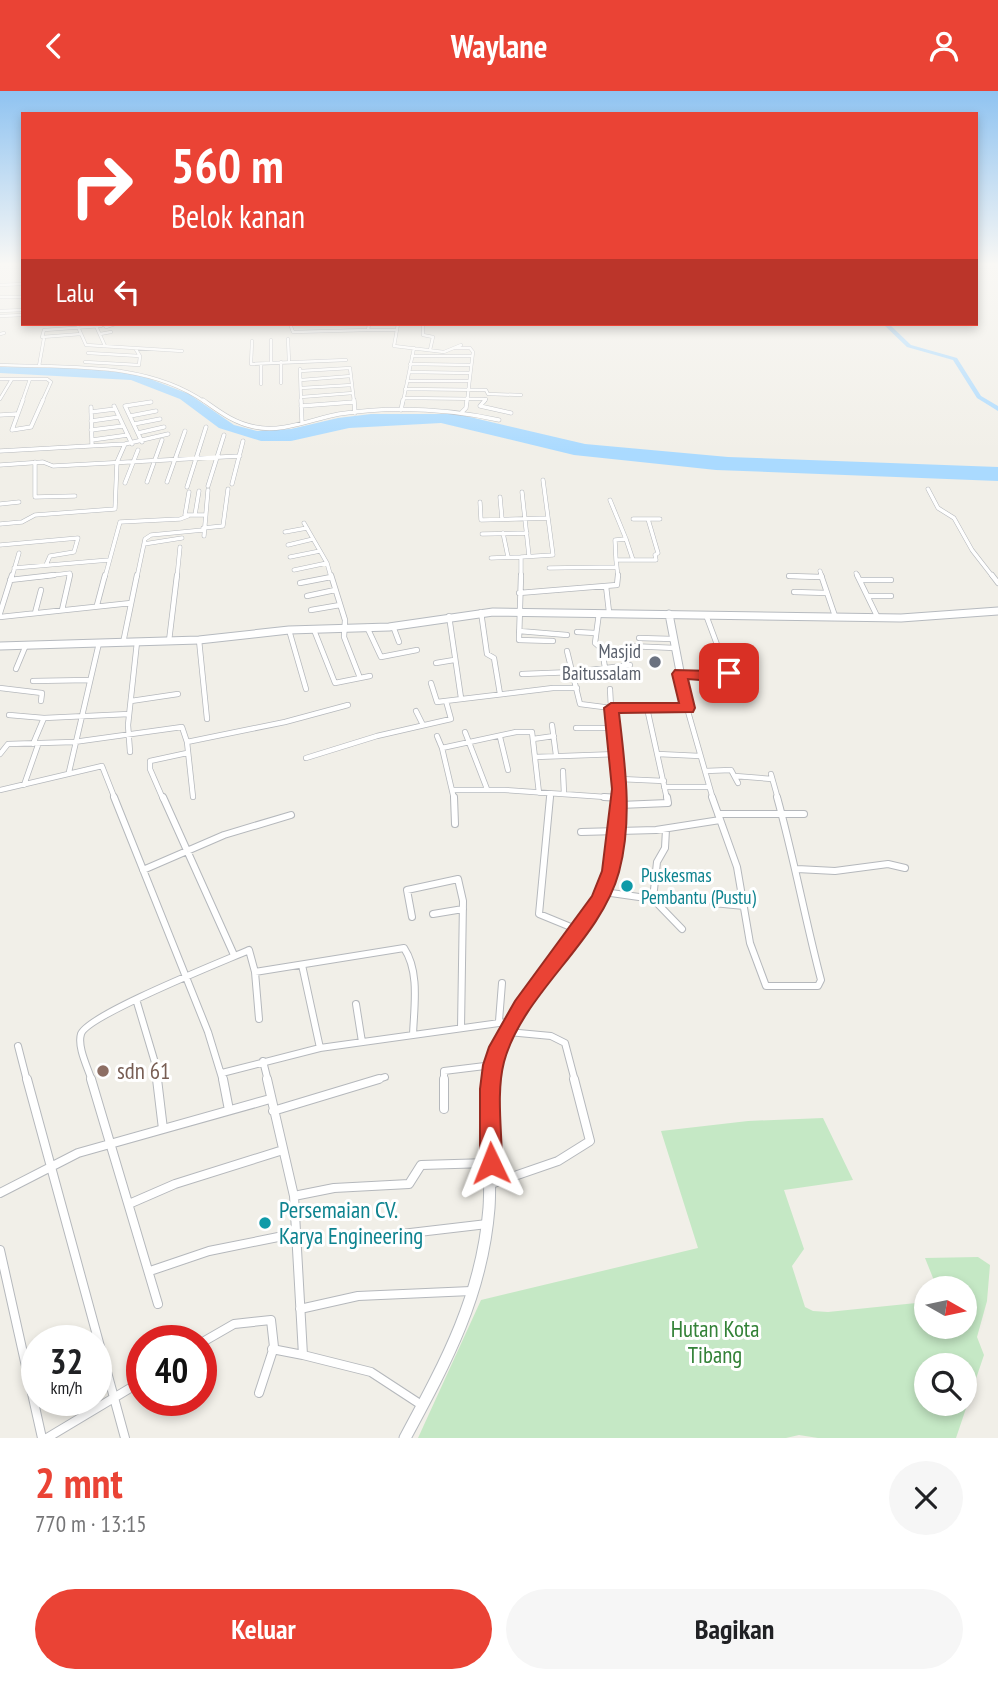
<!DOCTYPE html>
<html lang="id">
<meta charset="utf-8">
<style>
body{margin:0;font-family:"PT Sans Narrow",sans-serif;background:#f6f6f6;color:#202124;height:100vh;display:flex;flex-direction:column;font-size:26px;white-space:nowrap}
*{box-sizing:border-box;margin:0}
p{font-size:23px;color:#757577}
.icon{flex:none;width:38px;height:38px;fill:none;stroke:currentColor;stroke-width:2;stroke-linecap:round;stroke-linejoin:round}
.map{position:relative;height:1347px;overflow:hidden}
.sheet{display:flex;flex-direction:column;background:#fff;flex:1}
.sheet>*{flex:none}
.top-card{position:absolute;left:21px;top:21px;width:957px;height:214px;border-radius:0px;box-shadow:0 4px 10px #0003;background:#ea4335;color:#fff;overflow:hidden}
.needle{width:46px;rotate:99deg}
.controls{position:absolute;left:914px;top:1185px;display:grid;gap:14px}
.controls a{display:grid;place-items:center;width:63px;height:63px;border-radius:50%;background:#fff;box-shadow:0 4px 10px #0003;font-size:35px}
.speed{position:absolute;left:21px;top:1234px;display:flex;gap:14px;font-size:35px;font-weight:700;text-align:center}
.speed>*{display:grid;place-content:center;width:91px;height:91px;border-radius:50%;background:#fff;box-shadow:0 4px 10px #0003;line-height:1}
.speed small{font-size:18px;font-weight:400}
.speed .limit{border:10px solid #d22;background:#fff;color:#111}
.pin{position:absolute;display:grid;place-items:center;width:60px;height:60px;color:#fff;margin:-30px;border-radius:14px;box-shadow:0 4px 10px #0006}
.me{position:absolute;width:77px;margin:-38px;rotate:358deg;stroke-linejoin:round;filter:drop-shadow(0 0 5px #0008)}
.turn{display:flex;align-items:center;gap:24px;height:147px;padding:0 35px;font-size:32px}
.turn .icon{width:91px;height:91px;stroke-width:2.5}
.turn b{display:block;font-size:49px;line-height:60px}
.then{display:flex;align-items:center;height:66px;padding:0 35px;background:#0003;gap:14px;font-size:26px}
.round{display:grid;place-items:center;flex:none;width:74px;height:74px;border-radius:37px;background:#f6f6f6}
.headline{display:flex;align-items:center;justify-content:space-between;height:119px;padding:0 35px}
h1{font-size:42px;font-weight:600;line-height:52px;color:#ea4335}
.primary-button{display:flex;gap:14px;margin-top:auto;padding:14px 35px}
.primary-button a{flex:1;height:80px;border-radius:42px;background:#ea4335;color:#fff;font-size:28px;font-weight:600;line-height:80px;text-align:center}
.primary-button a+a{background:#f6f6f6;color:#202124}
header{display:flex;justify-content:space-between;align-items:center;height:91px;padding:0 35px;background:#ea4335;color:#fff;font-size:32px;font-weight:600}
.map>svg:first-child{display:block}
</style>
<header><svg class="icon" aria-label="back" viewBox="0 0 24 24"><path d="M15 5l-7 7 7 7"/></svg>Waylane<svg class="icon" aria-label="person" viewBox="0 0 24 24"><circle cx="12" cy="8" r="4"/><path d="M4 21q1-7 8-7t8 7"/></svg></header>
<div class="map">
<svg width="998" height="1347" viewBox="0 0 998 1347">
<rect width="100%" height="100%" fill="#f1efe8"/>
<path fill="#c5e8c5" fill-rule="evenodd" d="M 823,1027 L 853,1089 L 784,1099 L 804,1158 L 792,1175 L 805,1216 L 813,1220 L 828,1221 L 926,1211 L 926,1236 L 964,1236 L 964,1197 L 937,1197 L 925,1167 L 978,1166 L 990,1174 L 987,1210 L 977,1246 L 984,1264 L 956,1347 L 818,1347 L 799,1344 L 786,1347 L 418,1347 L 481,1209 L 698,1157 L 661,1040 L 748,1030 ZM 926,1274 L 964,1274 L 964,1312 L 926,1312 Z"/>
<path fill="#aadaff" d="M 0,276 L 79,277 L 137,283 L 189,303 L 234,334 L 257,340 L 291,338 L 338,327 L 371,323 L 457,323 L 585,353 L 728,366 L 998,376 L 998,390 L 716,379 L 574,364 L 441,332 L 349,337 L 291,350 L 261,350 L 219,337 L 180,308 L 131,289 L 0,282 Z"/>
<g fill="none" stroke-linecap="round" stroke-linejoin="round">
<path fill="#aadaff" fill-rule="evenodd" d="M 883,233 L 889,233 L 911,254 L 957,267 L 981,305 L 998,315 L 998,320 L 977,307 L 953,269 L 907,256 Z"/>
<defs>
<path id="street-far4" d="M 0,194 L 23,193
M 0,206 L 23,206
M 0,220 L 23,219
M 0,225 L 23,224
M 57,233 L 74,233
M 104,233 L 106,236 L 115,233
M 290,233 L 293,241 L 368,239
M 369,233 L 368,239 L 396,239
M 398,233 L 394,255 L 444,261 L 461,254
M 423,233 L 423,244 L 433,246 L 430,259
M 96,235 L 105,255
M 78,236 L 86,254 L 182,260
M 0,243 L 4,242
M 81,243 L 42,246 L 44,239 L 101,235
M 100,243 L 111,241
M 288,248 L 289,271
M 271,249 L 271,272
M 252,250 L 251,273 L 346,269
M 455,257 L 470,257 L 473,261 L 467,311
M 88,262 L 140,265
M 412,265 L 472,265
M 85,271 L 139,274 L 140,265 L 135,257
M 281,271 L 281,292
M 261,273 L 261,293
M 410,273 L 471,274
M 0,274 C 69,277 146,270 205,311
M 39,275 L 44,247
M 300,278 L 301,311
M 300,280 L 350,277 L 354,311
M 409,281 L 470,282
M 0,288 L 30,288
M 30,288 L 47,288 L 51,291 L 42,311
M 301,289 L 351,285
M 407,290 L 469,290
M 301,297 L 352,294
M 405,298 L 486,299 L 488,303 L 521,304
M 301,306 L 353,302
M 404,307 L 486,308 L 484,311
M 0,308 L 12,288
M 22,311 L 30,288
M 403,311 L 414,257"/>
<path id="street-far3" d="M 23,309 L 12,339 L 31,336 L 43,309
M 203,309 C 220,321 234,332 255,336 C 282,342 312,328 339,323 C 391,315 448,318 499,329
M 301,309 L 302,332
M 354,309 L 355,322
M 485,309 L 480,315 L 511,322
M 114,315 L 132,353
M 301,315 L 354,311
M 91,316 L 92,354
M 401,319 L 403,309
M 91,321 L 115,318
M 462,321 L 466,317 L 467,309
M 0,324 L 16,323
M 130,325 L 156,320
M 91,330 L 119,326
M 134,333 L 160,328
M 91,339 L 123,335
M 138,342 L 164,336
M 92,349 L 128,344
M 142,351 L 125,315 L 151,311
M 0,360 L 125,353 L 168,343
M 35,371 L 35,406 L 75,405
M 0,374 L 43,371 L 53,375 L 240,365
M 147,391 L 162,349
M 167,391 L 185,340
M 125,392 L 138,359
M 232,393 L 243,350
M 208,395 L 224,344
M 187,396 L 206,336
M 928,398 L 938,417 L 954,427 L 972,459 L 993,486
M 189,401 L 185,424 L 206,424
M 522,401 L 529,465
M 500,406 L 502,428
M 610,409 L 626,448 L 615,449 L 616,469
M 480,411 L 481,429 L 548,427
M 0,413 L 19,411
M 195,424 L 199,400
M 633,428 L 648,428
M 304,432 L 327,472 L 331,486
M 0,433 L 22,431 L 35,424 L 115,418 L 117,371 L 125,353
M 203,437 L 223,435 L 228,398
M 285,441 L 307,437
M 503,442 L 508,466
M 482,443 L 527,442
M 204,445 L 208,399
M 626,448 L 633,469
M 144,453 L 182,447
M 0,454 L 78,447 L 74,461 L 50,465 L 46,474
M 288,454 L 313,448
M 290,466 L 320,460
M 521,466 L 553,464 L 543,389
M 491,467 L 521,466 L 521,486
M 14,477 L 109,469
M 549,477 L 617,476
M 294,479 L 327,472
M 820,480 L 822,486
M 856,482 L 858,486
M 789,485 L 811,486
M 12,486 L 19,462
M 39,486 L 70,482 L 69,486
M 105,486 L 120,431 L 180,428 L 188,425
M 137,486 L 145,448 L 151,444 L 203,439
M 177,486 L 180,456
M 618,486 L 616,469 L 656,469 L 655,464 L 658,462 L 648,428 L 660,428"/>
<path id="street-far2" d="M 331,484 L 345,529 L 344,546 L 360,587
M 521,484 L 519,549 L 553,550
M 821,484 L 835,525
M 857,484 L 878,527
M 992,484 L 998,492
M 789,485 L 822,486
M 10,489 L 54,484
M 860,489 L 891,489
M 300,492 L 331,486
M 606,495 L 609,521
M 794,501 L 827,502
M 519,502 L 617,494 L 618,484
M 307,505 L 335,499
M 868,505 L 891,505
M 97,514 L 105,484
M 62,519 L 70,484
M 311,519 L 340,514
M 481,521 L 487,563 L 494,567 L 500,603
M 0,522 L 12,484
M 35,522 L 41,499
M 599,522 L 595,552 L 602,558 L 605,577
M 449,525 L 461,607
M 0,526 L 131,512
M 393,535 L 399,551
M 367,536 L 381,566 L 417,559
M 289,539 L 306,598
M 314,539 L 335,592 L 370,585
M 519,540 L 567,544
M 577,541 L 595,542
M 639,547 L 673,548
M 199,549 L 207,628
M 169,550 L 177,484
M 123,552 L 137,484
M 629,555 L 675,557
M 567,560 L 580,613 L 611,617 L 610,598
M 436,572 L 454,569
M 16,578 L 26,554
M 522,583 L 574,581 L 630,574
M 680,583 L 728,583 L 706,524
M 33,590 L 89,589
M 431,592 L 437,611 L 553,597 L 577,597
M 0,597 L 42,602 L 41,610
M 131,610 L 178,603
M 647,617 L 667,708
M 687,617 L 713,708
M 416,620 L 423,634
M 9,624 L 44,627 L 129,623
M 552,634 L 556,664
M 576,637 L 615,637
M 465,641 L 487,698
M 437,645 L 442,657
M 500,646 L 508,679
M 533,648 L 554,645
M 187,651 L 285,631 L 348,614
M 33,653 L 44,627
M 130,661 L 128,634 L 137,551
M 0,663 L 8,653 L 74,651 L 182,636 L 187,651 L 193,706
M 658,663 L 700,665
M 535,666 L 618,663
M 306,667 L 377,645 L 451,628 L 446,610
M 563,680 L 564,703
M 705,680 L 731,679 L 738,692
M 69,681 L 99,552
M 771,683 L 778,708
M 735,685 L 772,688
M 620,688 L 664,690
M 24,694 L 38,654
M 664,696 L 709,696
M 0,699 L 102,675 L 115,708
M 454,699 L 505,699 L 620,707
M 163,708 L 150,678 L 150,670 L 187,662
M 454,708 L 442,657 L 516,641 L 532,641 L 539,702
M 550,708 L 550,703"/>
<path id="street-far1" d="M 114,706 L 208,941 L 223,990
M 163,706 L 234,864
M 454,706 L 455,733
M 550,706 L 539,823 L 578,839
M 604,706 L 620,707
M 712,706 L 737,776 L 750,852 L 766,895 L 818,895 L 821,889 C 805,828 794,767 777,706
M 620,714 L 668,712 L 667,706
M 718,723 L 804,723
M 581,741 L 656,739 L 720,729
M 797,778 L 835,780 L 888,773 L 905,777
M 143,779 L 224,744 L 291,724
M 604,801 L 653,808 L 682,838
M 653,808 L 657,771 L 665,757 L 666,738
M 713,812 L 744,815
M 433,823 L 463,818
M 412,826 L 407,799 L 458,788 L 463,810 L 461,937
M 302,874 L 320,957
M 255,881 L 404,857 C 420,881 414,916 413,944
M 136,908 L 156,975 L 158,990
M 356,913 L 362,951
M 499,930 L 502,892
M 508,941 L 551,945 L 565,952 L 575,990
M 18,955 L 27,990
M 263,970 L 268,990
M 222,982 L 320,957 L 514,930
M 92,990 C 88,977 77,956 81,943 C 87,924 224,870 249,859 L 255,881 L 259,928
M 373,990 L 385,986
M 444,990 L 444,980 L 493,974"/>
<path id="street" d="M 27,988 L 125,1347
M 91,988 L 158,1213
M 157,988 L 163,1038
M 223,988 L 229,1019
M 267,988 L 294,1105 L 303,1264 L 371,1281 L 423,1315
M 444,988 L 444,1018
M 273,1020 L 379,988
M 491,1093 L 558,1070 L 590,1050 L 574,988
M 0,1102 L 78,1062 L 270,1008
M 294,1105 L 334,1097 L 409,1093 L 421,1074 L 488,1072
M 129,1113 L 175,1093 L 283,1059
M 342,1150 L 487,1133
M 0,1159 L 42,1347
M 150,1180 L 209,1160 L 298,1142
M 300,1218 L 358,1205 L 471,1200
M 201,1252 L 234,1233 L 271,1229 L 274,1256 L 259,1302
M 272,1258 L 303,1264
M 47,1347 L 142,1290"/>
<path id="secondary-far2" d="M 0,555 L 199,549 L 289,539 L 389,536 L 493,521 L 901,527 L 998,520
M 620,708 L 618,663 L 611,617 L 687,617 L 669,523"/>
<path id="secondary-far1" d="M 491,990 L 498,959 L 517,922 L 599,809 L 614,765 L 620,706"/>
<path id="secondary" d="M 405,1347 C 446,1271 482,1205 489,1117 C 492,1074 484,1030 491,988"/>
</defs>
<use href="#street-far4" stroke="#b5b8bc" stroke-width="3.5"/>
<use href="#street-far3" stroke="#b5b8bc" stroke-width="4.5"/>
<use href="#street-far2" stroke="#b5b8bc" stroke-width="6"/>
<use href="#street-far1" stroke="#b5b8bc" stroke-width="8"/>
<use href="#street" stroke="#b5b8bc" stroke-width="10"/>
<use href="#secondary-far2" stroke="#b6babf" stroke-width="9"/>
<use href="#secondary-far1" stroke="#b6babf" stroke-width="10"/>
<use href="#secondary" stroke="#b6babf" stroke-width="13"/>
<use href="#street-far4" stroke="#fff" stroke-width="2.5"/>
<use href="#street-far3" stroke="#fff" stroke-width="3.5"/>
<use href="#street-far2" stroke="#fff" stroke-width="4.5"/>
<use href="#street-far1" stroke="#fff" stroke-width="6"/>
<use href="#street" stroke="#fff" stroke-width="8"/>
<use href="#secondary-far2" stroke="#fff" stroke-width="7"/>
<use href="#secondary-far1" stroke="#fff" stroke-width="9"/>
<use href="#secondary" stroke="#fff" stroke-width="11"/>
</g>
<linearGradient id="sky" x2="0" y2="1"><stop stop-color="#8fc3f1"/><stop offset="0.48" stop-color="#f9f8f5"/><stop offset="1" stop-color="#f9f8f5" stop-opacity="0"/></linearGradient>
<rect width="998" height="361" fill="url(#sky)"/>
<path fill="#ea4335" stroke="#982c22" stroke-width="2" d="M 729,577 L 736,582 L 734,586 L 712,590 L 688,588 L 695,617 L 693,621 L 619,622 C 625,674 633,729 619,781 C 600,851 523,901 504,971 C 496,1002 502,1040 502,1072 L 499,1080 L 491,1083 L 483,1080 L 480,1072 L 480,998 L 483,974 L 489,956 L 515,910 L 592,805 L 602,780 L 612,698 L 604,617 L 611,612 L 679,612 L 672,583 L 675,579 L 712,580 Z"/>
<circle fill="#6b7280" stroke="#fff" stroke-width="2.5" cx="655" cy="571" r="7"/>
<g fill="#0f9aa8" stroke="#fff" stroke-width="2.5">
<circle cx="627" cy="795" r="7"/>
<circle cx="265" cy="1132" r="7"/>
</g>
<circle fill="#8d6e63" stroke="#fff" stroke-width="2.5" cx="103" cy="980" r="7"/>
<g text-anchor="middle" stroke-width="6" stroke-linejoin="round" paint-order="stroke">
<g font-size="19" fill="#5b616d" stroke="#fff" text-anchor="end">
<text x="641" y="567">Masjid<tspan x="641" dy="22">Baitussalam</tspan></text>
</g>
<g font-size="19" fill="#0d838f" stroke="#fff" text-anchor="start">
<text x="641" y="791">Puskesmas<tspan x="641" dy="22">Pembantu (Pustu)</tspan></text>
</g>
<g font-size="23" fill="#785e54" stroke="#fff" text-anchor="start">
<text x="117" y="988">sdn 61</text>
</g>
<g font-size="23" fill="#0d838f" stroke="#fff" text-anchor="start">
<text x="279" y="1127">Persemaian CV.<tspan x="279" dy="26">Karya Engineering</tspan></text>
</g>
<g font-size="23" fill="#348238" stroke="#fff">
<text x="715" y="1246">Hutan Kota<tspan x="715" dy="26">Tibang</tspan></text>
</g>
</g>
</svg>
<div class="controls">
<a><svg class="needle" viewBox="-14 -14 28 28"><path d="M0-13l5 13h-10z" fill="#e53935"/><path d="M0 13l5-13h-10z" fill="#757577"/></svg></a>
<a><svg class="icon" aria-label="search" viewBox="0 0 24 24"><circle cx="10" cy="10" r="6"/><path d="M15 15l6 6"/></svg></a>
</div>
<div class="speed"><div>32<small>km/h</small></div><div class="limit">40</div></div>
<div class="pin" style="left:729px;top:582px;background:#d93025"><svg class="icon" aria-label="arrive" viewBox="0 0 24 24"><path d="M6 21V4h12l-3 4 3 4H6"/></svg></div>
<svg class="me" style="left:491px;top:1072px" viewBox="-20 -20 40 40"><path d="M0-17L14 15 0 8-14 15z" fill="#ea4335" stroke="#fff" stroke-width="4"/></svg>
<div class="top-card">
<div class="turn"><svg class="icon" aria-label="right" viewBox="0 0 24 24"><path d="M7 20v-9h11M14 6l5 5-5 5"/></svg><div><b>560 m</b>Belok kanan</div></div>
<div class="then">Lalu<svg class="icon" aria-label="left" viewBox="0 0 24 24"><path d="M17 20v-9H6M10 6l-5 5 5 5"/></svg></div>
</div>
</div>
<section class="sheet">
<div class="headline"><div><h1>2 mnt</h1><p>770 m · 13:15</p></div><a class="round"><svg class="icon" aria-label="close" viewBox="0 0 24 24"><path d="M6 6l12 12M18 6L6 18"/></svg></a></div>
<div class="primary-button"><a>Keluar</a><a>Bagikan</a></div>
</section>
